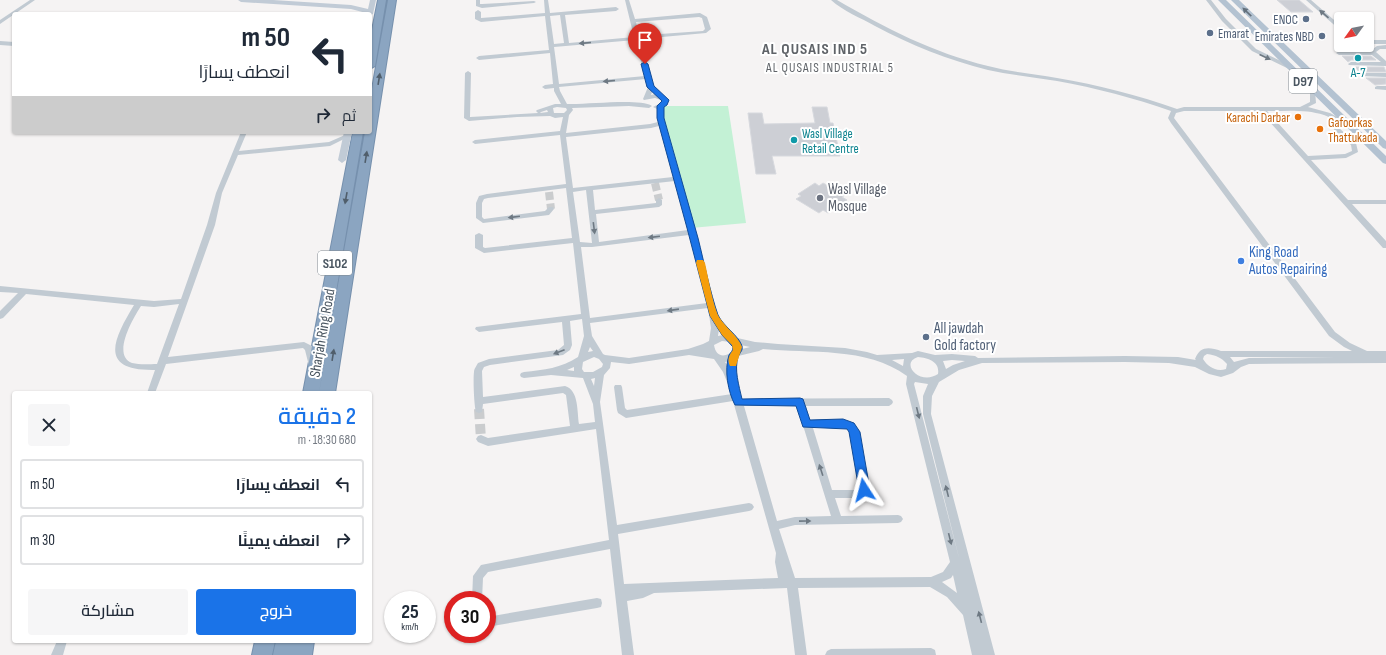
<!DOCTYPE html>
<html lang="ar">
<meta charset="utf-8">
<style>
body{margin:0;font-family:"Sofia Sans Condensed",Cairo,sans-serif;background:#f6f6f7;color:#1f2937;direction:rtl;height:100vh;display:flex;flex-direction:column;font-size:15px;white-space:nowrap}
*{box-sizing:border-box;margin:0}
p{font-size:13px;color:#747a83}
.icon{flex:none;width:22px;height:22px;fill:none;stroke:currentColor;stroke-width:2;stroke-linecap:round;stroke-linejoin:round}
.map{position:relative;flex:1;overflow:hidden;direction:ltr}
.details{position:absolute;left:12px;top:391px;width:360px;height:252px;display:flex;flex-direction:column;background:#fff;border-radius:4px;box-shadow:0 1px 3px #0004;direction:rtl}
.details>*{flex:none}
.hud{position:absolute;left:12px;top:12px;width:360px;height:122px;border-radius:4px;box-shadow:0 1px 3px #0004;direction:rtl;background:#fff;color:#1f2937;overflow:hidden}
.needle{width:26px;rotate:237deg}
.buttons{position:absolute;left:1334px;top:12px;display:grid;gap:8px}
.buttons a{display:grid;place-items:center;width:40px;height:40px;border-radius:4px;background:#fff;box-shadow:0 1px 3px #0004;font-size:20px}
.speed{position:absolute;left:384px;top:591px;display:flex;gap:8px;font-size:20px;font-weight:700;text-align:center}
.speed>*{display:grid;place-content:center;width:52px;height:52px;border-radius:50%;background:#fff;box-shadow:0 1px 3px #0004;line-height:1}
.speed small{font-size:10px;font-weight:400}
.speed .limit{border:6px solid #d22;background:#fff;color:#111}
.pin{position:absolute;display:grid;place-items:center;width:34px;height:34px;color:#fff;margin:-41px -17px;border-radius:50% 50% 50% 0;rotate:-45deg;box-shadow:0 0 4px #0007}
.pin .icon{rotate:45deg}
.me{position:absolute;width:44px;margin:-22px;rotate:351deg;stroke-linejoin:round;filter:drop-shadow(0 0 3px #0008)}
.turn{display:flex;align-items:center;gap:14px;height:84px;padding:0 16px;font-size:18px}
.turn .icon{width:52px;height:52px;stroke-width:2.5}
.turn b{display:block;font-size:28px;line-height:34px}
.then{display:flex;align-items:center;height:38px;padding:0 16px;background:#0003;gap:8px;font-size:15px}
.round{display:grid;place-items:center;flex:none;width:42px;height:42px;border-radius:4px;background:#f6f6f7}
.head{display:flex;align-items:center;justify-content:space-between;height:68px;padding:0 16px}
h1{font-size:24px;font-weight:600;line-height:30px;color:#1a73e8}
.primary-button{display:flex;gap:8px;margin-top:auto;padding:8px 16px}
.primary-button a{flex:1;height:46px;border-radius:4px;background:#1a73e8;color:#fff;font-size:16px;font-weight:600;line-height:46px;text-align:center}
.primary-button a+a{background:#f6f6f7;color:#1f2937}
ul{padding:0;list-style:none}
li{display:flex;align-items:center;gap:12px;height:50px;margin:0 8px 6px;padding:0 8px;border:2px solid #e0e1e3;border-radius:4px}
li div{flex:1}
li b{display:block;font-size:15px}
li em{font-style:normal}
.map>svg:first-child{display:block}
</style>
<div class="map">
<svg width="1386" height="655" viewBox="0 0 1386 655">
<rect width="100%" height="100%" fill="#f5f3f3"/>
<path fill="#c3f1d5" d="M 660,106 L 728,106 L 746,223 L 691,228 Z"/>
<path fill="#cdcfd5" stroke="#d7d9de" d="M 1277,0 L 1299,0 L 1313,12 L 1291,12 Z
M 1342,56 L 1371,56 L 1376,60 L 1351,60 L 1348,62 Z
M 1354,67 L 1384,67 L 1386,72 L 1364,72 L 1361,73 Z
M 1366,78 L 1386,78 L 1386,84 L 1375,85 Z
M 812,107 L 827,107 L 830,123 L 833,123 L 840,156 L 772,156 L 776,174 L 756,174 L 748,113 L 762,113 L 764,124 L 815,123 Z
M 815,183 L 819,186 L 823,183 L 845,195 L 842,197 L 847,200 L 828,213 L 823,210 L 819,213 L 796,199 L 801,196 L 798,194 Z"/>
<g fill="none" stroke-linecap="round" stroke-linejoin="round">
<path stroke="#caccce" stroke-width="8" stroke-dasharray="8 3.5" stroke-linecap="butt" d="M 655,183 L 659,200
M 549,192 L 551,209"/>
<path stroke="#caccce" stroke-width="10" stroke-dasharray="10 5" stroke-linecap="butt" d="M 479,409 L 481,439"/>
<defs>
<path id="highway" d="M 378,0 L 386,0 L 375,66 L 370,69 L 370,40 Z
M 388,0 L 396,0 L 335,393 L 319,393 L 365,132 L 370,132 L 370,100 Z
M 353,132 L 363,132 L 319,393 L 303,393 Z
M 255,641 L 275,641 L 272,655 L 252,655 Z
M 276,641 L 314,641 L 312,655 L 273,655 Z"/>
</defs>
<use href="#highway" stroke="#7690ad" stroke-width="2"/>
<path fill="#c1cad2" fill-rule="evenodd" d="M 30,0 L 35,0 L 0,24 L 0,20 Z
M 476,0 L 480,0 L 480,4 L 482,4 L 534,1 L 536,2 L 534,3 L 482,8 L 476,6 Z
M 544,0 L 548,0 L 550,13 L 616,7 L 619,9 L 616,11 L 565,15 L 569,43 L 634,37 L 625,0 L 629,0 L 635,19 L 700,13 L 707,17 L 711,29 L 706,33 L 640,39 L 654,87 L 651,95 L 655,94 L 667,99 L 668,103 L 663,106 L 663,118 L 695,228 L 718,317 L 733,337 L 755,342 L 778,344 L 845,348 L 867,352 L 877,355 L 912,353 L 918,351 L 935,355 L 952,354 L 975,356 L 978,358 L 1125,356 L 1178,357 L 1196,360 L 1195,359 C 1200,346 1209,347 1221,351 L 1352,351 L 1344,347 L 1329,336 L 1171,123 L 1168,118 L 1171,111 C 1134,98 1096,88 1057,81 C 1034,77 1011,75 988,70 C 948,60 911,45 875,26 C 861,18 843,11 831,0 L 837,0 C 885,28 934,53 988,66 C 1011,72 1034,74 1057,78 C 1098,85 1138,95 1177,109 L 1184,107 L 1300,107 L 1310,102 L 1310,91 L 1315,90 L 1316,103 L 1308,107 L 1330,113 L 1350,124 L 1350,126 C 1341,127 1333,118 1324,115 C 1306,109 1286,111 1267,111 L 1308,156 L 1345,154 L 1352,151 L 1351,145 L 1327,123 L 1327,121 L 1331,121 L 1356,143 L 1358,152 L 1346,158 L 1311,160 L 1348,200 L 1386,200 L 1386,204 L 1352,204 L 1386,241 L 1386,248 L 1383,248 L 1260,111 L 1184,111 L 1176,113 L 1174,118 L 1335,332 L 1350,343 L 1367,351 L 1386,351 L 1386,363 L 1249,364 L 1241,367 L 1233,373 L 1221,377 L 1209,374 L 1195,367 L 1169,363 L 1125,362 L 982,363 L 959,370 L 939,382 L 932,396 L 931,414 L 995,655 L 972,655 L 963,615 L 947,597 L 930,587 L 798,588 L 807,655 L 795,655 L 787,588 L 654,593 L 643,598 L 627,601 L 634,655 L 622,655 L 610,549 L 488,572 L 483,578 L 482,600 L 472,600 L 473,576 L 481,565 L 609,540 L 596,429 L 488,446 L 478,442 L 476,439 L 478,436 L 481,435 L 488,438 L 570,426 L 566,395 L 563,393 L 483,404 L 482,412 L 479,413 L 476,412 C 474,406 473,379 474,372 C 474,369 477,365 478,363 L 489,359 L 558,350 L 564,345 L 562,322 L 479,332 L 475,329 L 476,327 L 581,314 L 573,243 L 484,253 L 475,248 L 475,235 L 479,233 L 483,235 L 483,247 L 485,248 L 572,238 L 566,188 L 488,198 L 484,199 L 482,203 L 482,217 L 484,219 L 545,211 L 549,207 L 553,207 L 554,209 L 549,215 L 483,223 L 476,218 L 476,203 L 479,196 L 487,194 L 566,184 L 560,135 L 475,144 L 472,142 L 475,140 L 560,131 L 563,117 L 555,118 L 550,116 L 517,117 L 469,121 L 464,118 L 465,73 L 468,71 L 471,73 L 470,117 L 538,113 L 536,111 L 537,110 L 555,104 L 561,104 L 554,91 L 554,88 L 545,89 L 542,87 L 545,85 L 553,84 L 550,53 L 479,60 L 476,58 L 479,56 L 549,50 L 545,16 L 481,22 L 475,19 L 475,12 L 478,10 L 481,12 L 481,18 L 545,13 ZM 560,15 L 564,43 L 554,44 L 550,16 ZM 699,17 L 702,18 L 705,29 L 703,31 L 646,35 L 639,35 L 636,22 ZM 635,40 L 645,76 L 559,84 L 554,47 ZM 646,79 L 648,87 L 643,99 L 644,100 L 655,98 L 661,100 L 662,102 L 653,107 L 657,109 L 658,122 L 650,124 L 566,133 L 569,115 L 573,110 L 572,108 L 629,106 L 649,108 L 652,106 C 639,98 586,105 567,104 L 560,91 L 559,87 ZM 557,107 L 566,108 L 567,110 L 564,113 L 554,113 L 553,108 ZM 547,110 L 548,112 L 540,113 L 541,112 ZM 659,126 L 673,177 L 573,188 L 566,137 L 651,128 ZM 675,181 L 688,230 L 599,242 L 596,214 L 659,207 L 662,205 L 662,200 L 659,198 L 656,200 L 656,203 L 595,210 L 593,190 ZM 586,190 L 592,243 L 580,242 L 573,192 ZM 689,235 L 707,303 L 590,318 L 581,247 L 592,247 ZM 708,308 L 711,328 L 709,341 L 703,344 L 688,349 L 629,358 L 605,355 L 603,354 L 592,336 L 590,323 ZM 582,319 L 584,336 L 578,357 C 561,368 544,370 524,372 L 521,373 L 520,375 L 521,377 L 524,378 L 551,375 L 583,378 L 593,404 L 595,422 L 579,424 C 577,412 579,390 565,386 L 483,397 L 482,371 L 484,367 L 490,365 L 563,355 L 570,350 L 572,345 L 570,321 ZM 719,329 L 723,335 L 718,336 ZM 722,341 L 730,342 L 734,348 L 734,350 C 726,358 716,358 714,345 ZM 741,345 L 750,347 L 742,349 ZM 590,347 L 593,351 L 588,352 ZM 763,349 C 810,354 866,346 907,376 L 906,384 L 950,562 L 943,572 L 931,577 L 795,578 L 779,529 L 795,525 L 898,523 L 901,522 L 903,519 L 901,516 L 898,515 L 841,516 L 835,498 L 860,498 L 863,497 L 869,490 L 857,428 C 850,416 823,420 810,420 L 806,406 L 889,406 L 892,404 L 893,402 L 892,400 L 889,398 L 742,399 L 736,381 L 738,356 L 759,351 ZM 1207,354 C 1216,355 1222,358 1227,364 L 1226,369 C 1216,372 1208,367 1203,359 L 1204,356 ZM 689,355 L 714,359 L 723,372 L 732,394 L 627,410 L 625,408 L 622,387 L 621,385 L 615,385 L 614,387 L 617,410 L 618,413 L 626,418 L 733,401 L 776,553 L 775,562 L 778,578 L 624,584 L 618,534 L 749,511 L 752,510 L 754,507 L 752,504 L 749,503 L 617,525 L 600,402 L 604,375 L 610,368 L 611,362 L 629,364 ZM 594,357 L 599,359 L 603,364 L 602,367 L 593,372 L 584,372 L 582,369 L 583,362 ZM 918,357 C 929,358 940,362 938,374 C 920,386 899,363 918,357 ZM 1230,357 L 1336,357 L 1249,358 L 1234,362 ZM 892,360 L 904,359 L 903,366 ZM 952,360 L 965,361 L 953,365 L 946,369 L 943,361 ZM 730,361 L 729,367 L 725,362 ZM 574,367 L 574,371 L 567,370 ZM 595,378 L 594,386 L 591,379 ZM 915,382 L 928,384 L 923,396 L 923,414 L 959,558 L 914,384 ZM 744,406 L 797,406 L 831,516 L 795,517 L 777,521 ZM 813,428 L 845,428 L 849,430 L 859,489 L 858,490 L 832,490 ZM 953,575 L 957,593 L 942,582 L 951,578 Z
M 1206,0 L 1211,0 L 1226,19 L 1256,49 L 1293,67 L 1293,69 L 1289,69 L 1252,51 L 1222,21 Z
M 1306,0 L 1311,0 L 1341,26 L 1341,31 Z
M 1367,40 L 1386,40 L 1386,44 L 1367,44 Z
M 0,41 L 14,42 L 14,46 L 0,45 Z
M 1386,45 L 1386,49 L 1380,49 L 1376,52 L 1386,61 L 1386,66 L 1349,65 L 1348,64 L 1351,62 L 1381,62 L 1372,55 L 1339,55 L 1336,53 L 1339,51 L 1370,51 L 1377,46 Z
M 1364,73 L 1386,73 L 1386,77 L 1362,76 L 1361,75 Z
M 1377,86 L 1386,86 L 1386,90 L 1375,89 L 1375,87 Z
M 241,132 L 247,132 L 239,151 L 329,142 L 345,135 L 347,134 L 350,136 L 330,146 L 238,155 L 222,193 L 215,225 L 168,357 L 304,342 L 312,346 L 313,348 L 316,364 L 315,366 L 309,366 L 305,350 L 303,348 L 166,364 L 155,393 L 147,393 L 155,370 C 98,371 113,340 134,305 L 26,294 L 3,318 L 0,319 L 0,311 L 18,293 L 0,292 L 0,286 L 154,301 L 181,299 L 207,225 L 216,193 ZM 179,304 L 157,364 C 150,364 140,365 132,363 C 111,355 134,317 141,306 L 154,307 Z
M 597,598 L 601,599 L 602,603 L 601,607 L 597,608 L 487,627 L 487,617 Z
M 57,641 L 67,641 L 63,655 L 51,655 Z
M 931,648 L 935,650 L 936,655 L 825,655 L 827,651 L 831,649 Z"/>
<path fill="#c1cbd6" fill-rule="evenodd" d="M 238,0 L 273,0 L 351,5 L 368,9 L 370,0 L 376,0 L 373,14 L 370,16 L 370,14 L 351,9 L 241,2 Z
M 344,132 L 352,132 L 346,160 L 342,163 L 338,160 Z"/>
<path fill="#b3c2d1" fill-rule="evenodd" d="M 1218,0 L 1226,0 L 1386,156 L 1386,164 L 1383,163 Z
M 1231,0 L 1239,0 L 1386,141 L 1386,149 L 1383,148 Z"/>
<use href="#highway" fill="#8ba5c1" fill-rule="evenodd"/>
</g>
<defs><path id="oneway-solid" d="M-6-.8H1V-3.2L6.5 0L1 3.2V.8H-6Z"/></defs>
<use fill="#64717d" href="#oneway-solid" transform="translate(1247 12) rotate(-136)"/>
<g fill="#6e7983">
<use href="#oneway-solid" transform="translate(1324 14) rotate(-139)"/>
<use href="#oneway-solid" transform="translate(585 43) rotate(175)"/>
<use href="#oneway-solid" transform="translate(1265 57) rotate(25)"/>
<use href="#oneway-solid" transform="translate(609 81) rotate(175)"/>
<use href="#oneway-solid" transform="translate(514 217) rotate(173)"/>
<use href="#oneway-solid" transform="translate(594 228) rotate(83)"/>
<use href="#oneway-solid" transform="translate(654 237) rotate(173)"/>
<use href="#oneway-solid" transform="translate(673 310) rotate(172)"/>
<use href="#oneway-solid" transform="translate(559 352) rotate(159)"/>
<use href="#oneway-solid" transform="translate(918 413) rotate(76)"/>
<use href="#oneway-solid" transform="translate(821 470) rotate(-108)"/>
<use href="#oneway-solid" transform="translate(947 491) rotate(-104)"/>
<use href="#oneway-solid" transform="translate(805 521) rotate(-1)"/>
<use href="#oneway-solid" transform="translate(950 539) rotate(76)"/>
<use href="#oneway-solid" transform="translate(980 617) rotate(-104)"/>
</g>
<g fill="#505e6b">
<use href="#oneway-solid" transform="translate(379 79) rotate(-81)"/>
<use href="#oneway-solid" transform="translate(366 157) rotate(-81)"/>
<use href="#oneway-solid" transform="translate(346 198) rotate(100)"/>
<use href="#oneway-solid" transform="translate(333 355) rotate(-81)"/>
</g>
<path fill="#1a73e8" stroke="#114b97" d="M 645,62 L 648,64 L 654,86 L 669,100 L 667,105 L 664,107 L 664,118 C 675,158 687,198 698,238 C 704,262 710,292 718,315 C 723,326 739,336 742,346 C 743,351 740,352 738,357 C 734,369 739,386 742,399 L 800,398 L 803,399 L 810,420 L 843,419 L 854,423 L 860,432 L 870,490 L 868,494 L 864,495 L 860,494 L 859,490 L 849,432 L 847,429 L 803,427 L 796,406 L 735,405 C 728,392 724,370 729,355 C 731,352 733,351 733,347 L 722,335 L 710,316 L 687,228 L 657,118 L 657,106 L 662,101 L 647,87 L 641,64 Z"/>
<path fill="#f59e0b" d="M 697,260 L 703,260 L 705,263 C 708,276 713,306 719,317 C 726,328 738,336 742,347 L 736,366 L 730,366 C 727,360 729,355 733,350 L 732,345 L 722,335 L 710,316 L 696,263 Z"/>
<g fill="#5c6f8a" stroke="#fff" stroke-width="1.5">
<circle cx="1306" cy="19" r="4"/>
<circle cx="1210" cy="33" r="4"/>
<circle cx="1322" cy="36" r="4"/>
<circle cx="926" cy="337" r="4"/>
</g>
<g fill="#0f9aa8" stroke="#fff" stroke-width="1.5">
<circle cx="1358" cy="58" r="4"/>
<circle cx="794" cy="140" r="4"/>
</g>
<g fill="#e8710a" stroke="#fff" stroke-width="1.5">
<circle cx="1298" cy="117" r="4"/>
<circle cx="1320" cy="129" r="4"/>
</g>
<circle fill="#6b7280" stroke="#fff" stroke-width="1.5" cx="820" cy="198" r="4"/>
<circle fill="#3f7fe0" stroke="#fff" stroke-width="1.5" cx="1241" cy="261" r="4"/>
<g text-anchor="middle" stroke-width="4" stroke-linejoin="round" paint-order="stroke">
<g font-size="13" fill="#4e5e75" stroke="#fff" text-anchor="end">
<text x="1298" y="24">ENOC</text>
<text x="1218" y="38" text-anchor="start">Emarat</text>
<text x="1314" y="41">Emirates NBD</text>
</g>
<g font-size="13" letter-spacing="1" fill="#5f6368" stroke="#fff">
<text x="830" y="72">AL QUSAIS INDUSTRIAL 5</text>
</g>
<g font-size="13" fill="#0d838f" stroke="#fff">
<text x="1358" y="77">A-7</text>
<text x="802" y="138" text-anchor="start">Wasl Village<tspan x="802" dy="15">Retail Centre</tspan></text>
</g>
<g font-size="13" fill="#c56008" stroke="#fff" text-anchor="end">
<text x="1290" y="122">Karachi Darbar</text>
<text x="1328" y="127" text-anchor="start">Gafoorkas<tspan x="1328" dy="15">Thattukada</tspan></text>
</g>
<g fill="#fff" stroke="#808990" stroke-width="1">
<rect x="1289" y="69" width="28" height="24" rx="3"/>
<rect x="318" y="251" width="34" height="24" rx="3"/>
</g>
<g font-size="14" font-weight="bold" fill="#4a5661">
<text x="1303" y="86">D97</text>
<text x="335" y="268">S102</text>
</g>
<g font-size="15" fill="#5b616d" stroke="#fff" text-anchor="start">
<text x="828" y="194">Wasl Village<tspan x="828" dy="17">Mosque</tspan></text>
</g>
<g font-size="15" fill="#366cbe" stroke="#fff" text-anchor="start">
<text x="1249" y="257">King Road<tspan x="1249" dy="17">Autos Repairing</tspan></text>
</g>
<g font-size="15" fill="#4e5e75" stroke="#fff" text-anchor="start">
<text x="934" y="333">All jawdah<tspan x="934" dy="17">Gold factory</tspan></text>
</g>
<g font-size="15" fill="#4a5661" stroke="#fff">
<text transform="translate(322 333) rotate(-80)" y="5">Sharjah Ring Road</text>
</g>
<g font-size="16" font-weight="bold" letter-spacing="1" fill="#5f6368" stroke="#fff">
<text x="815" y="54">AL QUSAIS IND 5</text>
</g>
</g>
</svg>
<div class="buttons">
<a><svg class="needle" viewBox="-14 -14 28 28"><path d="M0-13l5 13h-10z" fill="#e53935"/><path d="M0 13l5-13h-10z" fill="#747a83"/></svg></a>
</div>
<div class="speed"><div>25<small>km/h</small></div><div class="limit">30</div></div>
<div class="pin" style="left:645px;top:64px;background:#d93025"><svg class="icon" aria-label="arrive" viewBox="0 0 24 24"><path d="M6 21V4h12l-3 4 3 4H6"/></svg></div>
<svg class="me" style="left:864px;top:490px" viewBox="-20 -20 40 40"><path d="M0-17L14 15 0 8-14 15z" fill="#1a73e8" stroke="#fff" stroke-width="4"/></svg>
<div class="hud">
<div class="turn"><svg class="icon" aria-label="left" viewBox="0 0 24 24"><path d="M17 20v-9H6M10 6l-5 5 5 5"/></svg><div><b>50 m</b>انعطف يسارًا</div></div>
<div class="then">ثم<svg class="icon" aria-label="right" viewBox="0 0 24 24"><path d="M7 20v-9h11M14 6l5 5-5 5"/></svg></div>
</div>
<section class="details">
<div class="head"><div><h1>2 دقيقة</h1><p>680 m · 18:30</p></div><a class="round"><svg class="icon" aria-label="close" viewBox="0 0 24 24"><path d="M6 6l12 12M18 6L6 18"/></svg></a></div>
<ul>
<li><svg class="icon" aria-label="left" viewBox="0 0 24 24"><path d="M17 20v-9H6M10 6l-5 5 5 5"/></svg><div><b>انعطف يسارًا</b></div><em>50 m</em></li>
<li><svg class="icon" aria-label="right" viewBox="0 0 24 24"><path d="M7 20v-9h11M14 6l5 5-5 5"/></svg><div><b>انعطف يمينًا</b></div><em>30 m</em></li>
</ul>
<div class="primary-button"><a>خروج</a><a>مشاركة</a></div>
</section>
</div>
